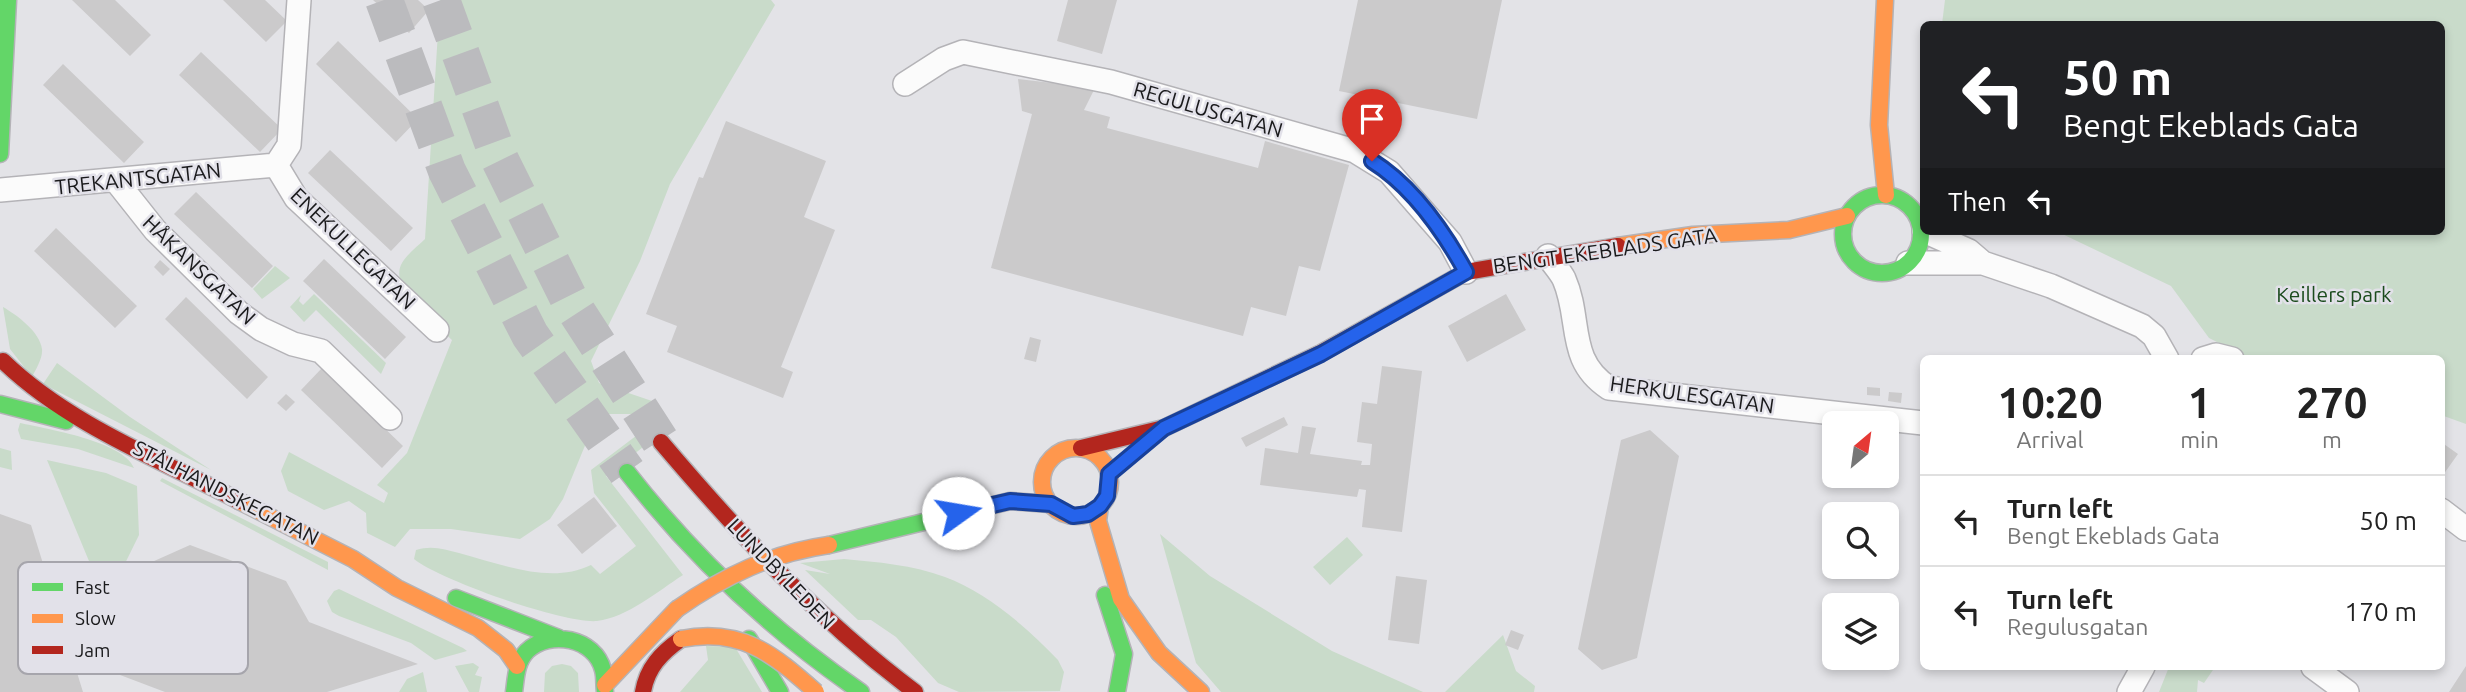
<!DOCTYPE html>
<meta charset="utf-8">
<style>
body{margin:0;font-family:Ubuntu,sans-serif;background:#f6f6f6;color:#222;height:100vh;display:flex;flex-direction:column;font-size:26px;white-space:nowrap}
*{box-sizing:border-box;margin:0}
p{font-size:23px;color:#767676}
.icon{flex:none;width:38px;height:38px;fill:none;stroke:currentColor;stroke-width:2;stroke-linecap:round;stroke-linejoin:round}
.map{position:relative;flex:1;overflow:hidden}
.sheet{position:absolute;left:1920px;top:355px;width:525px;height:315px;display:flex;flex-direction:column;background:#fff;border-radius:10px;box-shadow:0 4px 10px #0003}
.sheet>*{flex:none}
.top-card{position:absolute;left:1920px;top:21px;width:525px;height:214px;border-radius:10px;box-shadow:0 4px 10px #0003;background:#202124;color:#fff;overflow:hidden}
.needle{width:46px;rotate:29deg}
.tools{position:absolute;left:1822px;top:411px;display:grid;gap:14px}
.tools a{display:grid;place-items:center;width:77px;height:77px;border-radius:10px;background:#fff;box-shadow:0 4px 10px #0003;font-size:35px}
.pin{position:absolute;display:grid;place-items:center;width:60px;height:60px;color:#fff;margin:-72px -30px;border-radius:50% 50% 50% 0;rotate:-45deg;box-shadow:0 0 7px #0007}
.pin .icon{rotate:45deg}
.me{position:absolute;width:77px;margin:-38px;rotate:77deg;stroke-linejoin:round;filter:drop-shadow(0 0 5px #0008)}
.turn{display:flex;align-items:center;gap:24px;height:147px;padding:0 28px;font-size:32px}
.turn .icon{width:91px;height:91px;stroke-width:2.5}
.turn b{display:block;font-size:49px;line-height:60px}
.then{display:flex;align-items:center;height:66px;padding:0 28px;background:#0003;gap:14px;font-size:26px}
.eta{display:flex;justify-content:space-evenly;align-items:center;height:119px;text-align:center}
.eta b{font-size:42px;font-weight:700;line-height:49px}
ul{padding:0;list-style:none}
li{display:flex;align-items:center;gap:21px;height:91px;padding:0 28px;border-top:2px solid #e0e0e0}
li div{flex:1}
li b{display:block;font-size:26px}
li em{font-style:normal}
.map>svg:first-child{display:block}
</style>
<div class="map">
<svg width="2466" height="692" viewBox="0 0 2466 692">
<rect width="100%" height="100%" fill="#e3e3e7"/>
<path fill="#c9dbca" d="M 440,0 L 771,0 L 775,5 L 670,184 L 640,261 L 591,361 L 599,383 L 652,401 L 632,414 L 598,414 L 563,499 L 550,519 L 520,539 L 451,529 L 410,529 L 395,547 L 367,533 L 366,513 L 349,501 L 324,510 L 288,491 L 281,471 L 289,452 L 384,503 L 388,493 L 377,485 L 407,453 L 452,340 C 436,324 387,289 402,263 C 407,254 418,246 425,239 Z
M 1945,0 L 2466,0 L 2466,424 L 2441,415 L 2441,359 L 2251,359 L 2209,338 L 2171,286 L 2056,231 L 2441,231 L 2441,24 L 1942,24 Z
M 275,266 L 290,278 L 262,299 L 253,289 Z
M 314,294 L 386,363 L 381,374 L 316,310 L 304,322 L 290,307 L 301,295 L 299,301 L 303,305 Z
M 3,307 C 17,315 40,332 42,349 C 43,358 36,369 32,377 L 10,349 Z
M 57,363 L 130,417 L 211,470 L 43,384 Z
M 657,420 L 670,426 L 606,476 L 683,575 C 658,591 628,617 597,621 C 564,624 440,580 414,559 L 416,550 C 431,545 445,549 459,553 C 501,564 550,585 591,565 L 600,574 L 636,546 L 594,493 L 591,470 Z
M 20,423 C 47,429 123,441 134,468 L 78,449 L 21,439 L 18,430 Z
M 0,448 L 11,451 L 12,470 L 0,467 Z
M 47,460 L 106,473 L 137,486 L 139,535 L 106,602 Z
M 162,478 L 328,562 L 328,570 L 160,481 Z
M 1160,534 L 1210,576 L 1332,651 L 1423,692 L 1221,692 L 1196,663 Z
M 1347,537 L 1363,555 L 1330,585 L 1313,567 Z
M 844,559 C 877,562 913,565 945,577 C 986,592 1028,628 1058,660 L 1064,672 L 1060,691 L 959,692 L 938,683 L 896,637 L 871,620 L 858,620 L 805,570 L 830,574 L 800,563 Z
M 339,589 L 463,648 L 467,651 L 435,660 L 411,643 L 339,616 L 332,612 L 327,601 L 334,591 Z
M 1503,635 L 1516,671 L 1535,686 L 1534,692 L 1445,692 Z
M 706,646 L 735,647 L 762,692 L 680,692 L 708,660 Z
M 473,663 L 479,667 L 475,675 L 482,677 L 479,692 L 469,692 L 455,666 Z
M 562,664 L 571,666 L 578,673 L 579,692 L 544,692 L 545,673 L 552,666 Z
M 2169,667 L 2215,667 L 2204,683 L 2198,680 L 2197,692 L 2159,692 Z
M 423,672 L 427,692 L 399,692 L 407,679 Z"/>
<path fill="#cbcacb" d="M 72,0 L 115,0 L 151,35 L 130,56 Z
M 223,0 L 265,0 L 287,21 L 266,42 Z
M 373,0 L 418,0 L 429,10 L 409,33 Z
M 1068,0 L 1117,0 L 1102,54 L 1057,41 Z
M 1358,0 L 1502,0 L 1477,119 L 1339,91 Z
M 338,41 L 418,119 L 396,142 L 316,64 Z
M 201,52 L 282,129 L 260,152 L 179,75 Z
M 63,64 L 144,142 L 124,163 L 43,85 Z
M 1018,79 L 1095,88 L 1084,110 L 1110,117 L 1107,128 L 1258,168 L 1265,141 L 1349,165 L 1320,271 L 1299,266 L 1286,316 L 1251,307 L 1243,336 L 991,268 L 1032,114 L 1022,111 Z
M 726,121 L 826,161 L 804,217 L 835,230 L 781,367 L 793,372 L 783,398 L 667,352 L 677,326 L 646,314 L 699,177 L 703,178 Z
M 330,150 L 413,228 L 391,251 L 308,173 Z
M 196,192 L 273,266 L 252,288 L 174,214 Z
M 56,228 L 137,306 L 115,328 L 34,251 Z
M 324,259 L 406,337 L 385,359 L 303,281 Z
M 160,260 L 170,269 L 163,276 L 154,267 Z
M 1506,294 L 1526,330 L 1467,362 L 1448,326 Z
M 186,297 L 268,377 L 247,399 L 165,319 Z
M 1030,337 L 1041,340 L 1036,362 L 1024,359 Z
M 1382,366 L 1422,371 L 1402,532 L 1362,527 L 1366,490 L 1359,489 L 1357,497 L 1260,485 L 1265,448 L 1298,453 L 1302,426 L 1316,428 L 1310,454 L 1362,461 L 1361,465 L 1370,465 L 1372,444 L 1357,442 L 1362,402 L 1377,404 Z
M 322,368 L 403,446 L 382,468 L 301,390 Z
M 1867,387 L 1880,388 L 1880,396 L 1867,395 Z
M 1889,392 L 1902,393 L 1901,403 L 1888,401 Z
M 286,394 L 295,402 L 286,411 L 277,403 Z
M 1284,417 L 1288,425 L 1246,447 L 1241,438 Z
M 1650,430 L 1679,456 L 1637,658 L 1602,670 L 1578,649 L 1621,440 Z
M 2441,442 L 2458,454 L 2443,475 L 2441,473 Z
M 594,497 L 617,526 L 582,554 L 557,525 Z
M 0,514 L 31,525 L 83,692 L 0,692 Z
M 190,545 L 286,581 L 309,622 L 418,664 L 327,692 L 165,692 L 91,664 L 135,561 L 143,566 Z
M 1396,576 L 1427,580 L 1419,644 L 1388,640 Z
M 1511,630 L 1524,635 L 1518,650 L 1505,645 Z
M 2466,666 L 2466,692 L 2449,692 Z"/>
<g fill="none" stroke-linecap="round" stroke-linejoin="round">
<path stroke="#bbbbbe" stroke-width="38" stroke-dasharray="38 19" stroke-linecap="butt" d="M 384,0 L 447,171 L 530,335 L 627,472
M 441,0 L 498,156 L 571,303 L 661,442"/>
<defs>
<path id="street" d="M 299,0 L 289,145 L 276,165 L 296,198 L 437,330
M 905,84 L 944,59 L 963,52 L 1111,82 L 1355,151 L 1389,172 L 1450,242 L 1466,272
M 117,182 L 155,230 L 239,313 L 261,329 L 293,344 L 321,351 L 390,418
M 0,190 L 276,165
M 1924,231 L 1969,251 L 1983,263 L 2051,286 L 2142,326 L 2154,336 L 2167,359
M 1548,256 C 1553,264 1560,271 1564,279 C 1582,320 1566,360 1609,388 L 1923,423
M 1908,263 L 1983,263
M 2203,359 L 2216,355 L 2232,359
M 2441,510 L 2466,529
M 2313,667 L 2347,692
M 2129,692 L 2143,667"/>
<path id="fast" d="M 0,154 L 8,0
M1843 234a39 39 0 1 1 78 0a39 39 0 1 1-78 0Z
M 0,404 L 66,421
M 627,472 C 694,558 771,630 861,692
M 829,545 L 1010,501 L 1050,504
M 1105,595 L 1124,654 L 1117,692
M 456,598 L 559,638
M 749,639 L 780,692
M 514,692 C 516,678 516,662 527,651 C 550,629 595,638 603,670 C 605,677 604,685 605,692"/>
<path id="slow" d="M 1885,0 L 1879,125 L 1886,195
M 1618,246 L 1693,235 L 1789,230 L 1847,216
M1042 482a34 34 0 1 1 68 0a34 34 0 1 1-68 0Z
M 239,501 L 353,559 L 397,588 L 478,628 L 506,650 L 517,666
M 1100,506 L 1098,521 L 1121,599 L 1159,653 L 1201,692
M 605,685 L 677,609"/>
<path id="jam" d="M 3,361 C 68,424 159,459 239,501
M 661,442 C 739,534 819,620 915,692
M 1081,448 L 1164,428 L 1321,353 L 1466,272 L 1618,246
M 643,692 C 647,668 661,653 681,639"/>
</defs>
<use href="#street" stroke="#b4b3b7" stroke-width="26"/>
<use href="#fast" stroke="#b4b3b7" stroke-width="19"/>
<use href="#slow" stroke="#b4b3b7" stroke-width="19"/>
<use href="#jam" stroke="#b4b3b7" stroke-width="19"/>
<use href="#street" stroke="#fbfbfb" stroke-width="23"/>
<use href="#fast" stroke="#63d668" stroke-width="16"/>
<use href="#slow" stroke="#ff974d" stroke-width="16"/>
<use href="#jam" stroke="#b3261e" stroke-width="16"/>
<defs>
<path id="slow-bridge" d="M 677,609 C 724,576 772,553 829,545
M 681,639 C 741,627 773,654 816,692"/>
</defs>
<use href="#slow-bridge" stroke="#b4b3b7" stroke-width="19" stroke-linecap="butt"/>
<use href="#slow-bridge" stroke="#ff974d" stroke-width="16"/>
</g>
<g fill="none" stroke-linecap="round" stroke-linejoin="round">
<defs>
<path id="route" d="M 958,513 L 1010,501 L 1051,504 L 1073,516 L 1088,514 L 1100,506 L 1107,496 L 1109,474 L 1164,428 L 1321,354 L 1466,272 C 1444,232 1412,186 1372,161"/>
</defs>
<use href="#route" stroke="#184099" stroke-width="18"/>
<use href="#route" stroke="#2563eb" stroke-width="12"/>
</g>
<g text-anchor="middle" stroke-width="5" stroke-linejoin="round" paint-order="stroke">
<g font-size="21" fill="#1a1a1c" stroke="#e2e1e9">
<text transform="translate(1208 110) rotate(16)" y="7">REGULUSGATAN</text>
<text transform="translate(138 179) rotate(-6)" y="7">TREKANTSGATAN</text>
<text transform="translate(353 249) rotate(44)" y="7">ENEKULLEGATAN</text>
<text transform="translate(1605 251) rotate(-8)" y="7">BENGT EKEBLADS GATA</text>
<text transform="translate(199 270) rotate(44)" y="7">HÅKANSGATAN</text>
<text transform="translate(1692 395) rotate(8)" y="7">HERKULESGATAN</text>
<text transform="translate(226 493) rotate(27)" y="7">STÅLHANDSKEGATAN</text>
<text transform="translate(781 574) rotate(46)" y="7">LUNDBYLEDEN</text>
</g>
<g font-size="21" fill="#1b4b1d" stroke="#e2e1e9">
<text x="2334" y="302">Keillers park</text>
</g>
</g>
<rect x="18" y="562" width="230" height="112" rx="10" fill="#e2e1e9" stroke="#a6a5ac" stroke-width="2"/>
<rect x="32" y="583" width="31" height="8" fill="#63d668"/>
<rect x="32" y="614" width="31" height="9" fill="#ff974d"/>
<rect x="32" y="646" width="31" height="8" fill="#b3261e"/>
<g font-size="19" fill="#1a1a1c">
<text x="75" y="594">Fast</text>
<text x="75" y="625">Slow</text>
<text x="75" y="657">Jam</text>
</g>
</svg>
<div class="tools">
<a><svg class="needle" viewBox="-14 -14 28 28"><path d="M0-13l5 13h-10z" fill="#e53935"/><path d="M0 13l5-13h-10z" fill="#767676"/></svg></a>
<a><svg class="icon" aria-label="search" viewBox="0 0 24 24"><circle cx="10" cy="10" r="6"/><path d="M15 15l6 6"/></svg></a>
<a><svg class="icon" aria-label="layers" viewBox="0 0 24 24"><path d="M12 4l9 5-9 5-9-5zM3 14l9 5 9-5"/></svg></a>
</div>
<div class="pin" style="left:1372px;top:161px;background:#d93025"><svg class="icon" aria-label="arrive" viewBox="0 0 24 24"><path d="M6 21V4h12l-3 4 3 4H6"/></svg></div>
<svg class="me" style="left:958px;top:513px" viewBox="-20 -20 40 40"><circle r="19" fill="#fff"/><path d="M0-13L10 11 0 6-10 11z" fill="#2563eb"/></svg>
<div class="top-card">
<div class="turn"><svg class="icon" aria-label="left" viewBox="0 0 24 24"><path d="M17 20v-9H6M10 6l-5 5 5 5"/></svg><div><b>50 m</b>Bengt Ekeblads Gata</div></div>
<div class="then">Then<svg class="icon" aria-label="left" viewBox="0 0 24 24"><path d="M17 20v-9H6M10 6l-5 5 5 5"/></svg></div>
</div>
<section class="sheet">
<div class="eta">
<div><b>10:20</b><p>Arrival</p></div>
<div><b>1</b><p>min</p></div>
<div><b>270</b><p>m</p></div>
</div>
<ul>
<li><svg class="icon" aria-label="left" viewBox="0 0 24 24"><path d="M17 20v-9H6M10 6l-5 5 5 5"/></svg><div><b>Turn left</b><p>Bengt Ekeblads Gata</p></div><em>50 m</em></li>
<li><svg class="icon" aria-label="left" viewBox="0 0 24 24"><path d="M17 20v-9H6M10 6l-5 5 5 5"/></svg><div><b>Turn left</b><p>Regulusgatan</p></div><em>170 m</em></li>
</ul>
</section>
</div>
